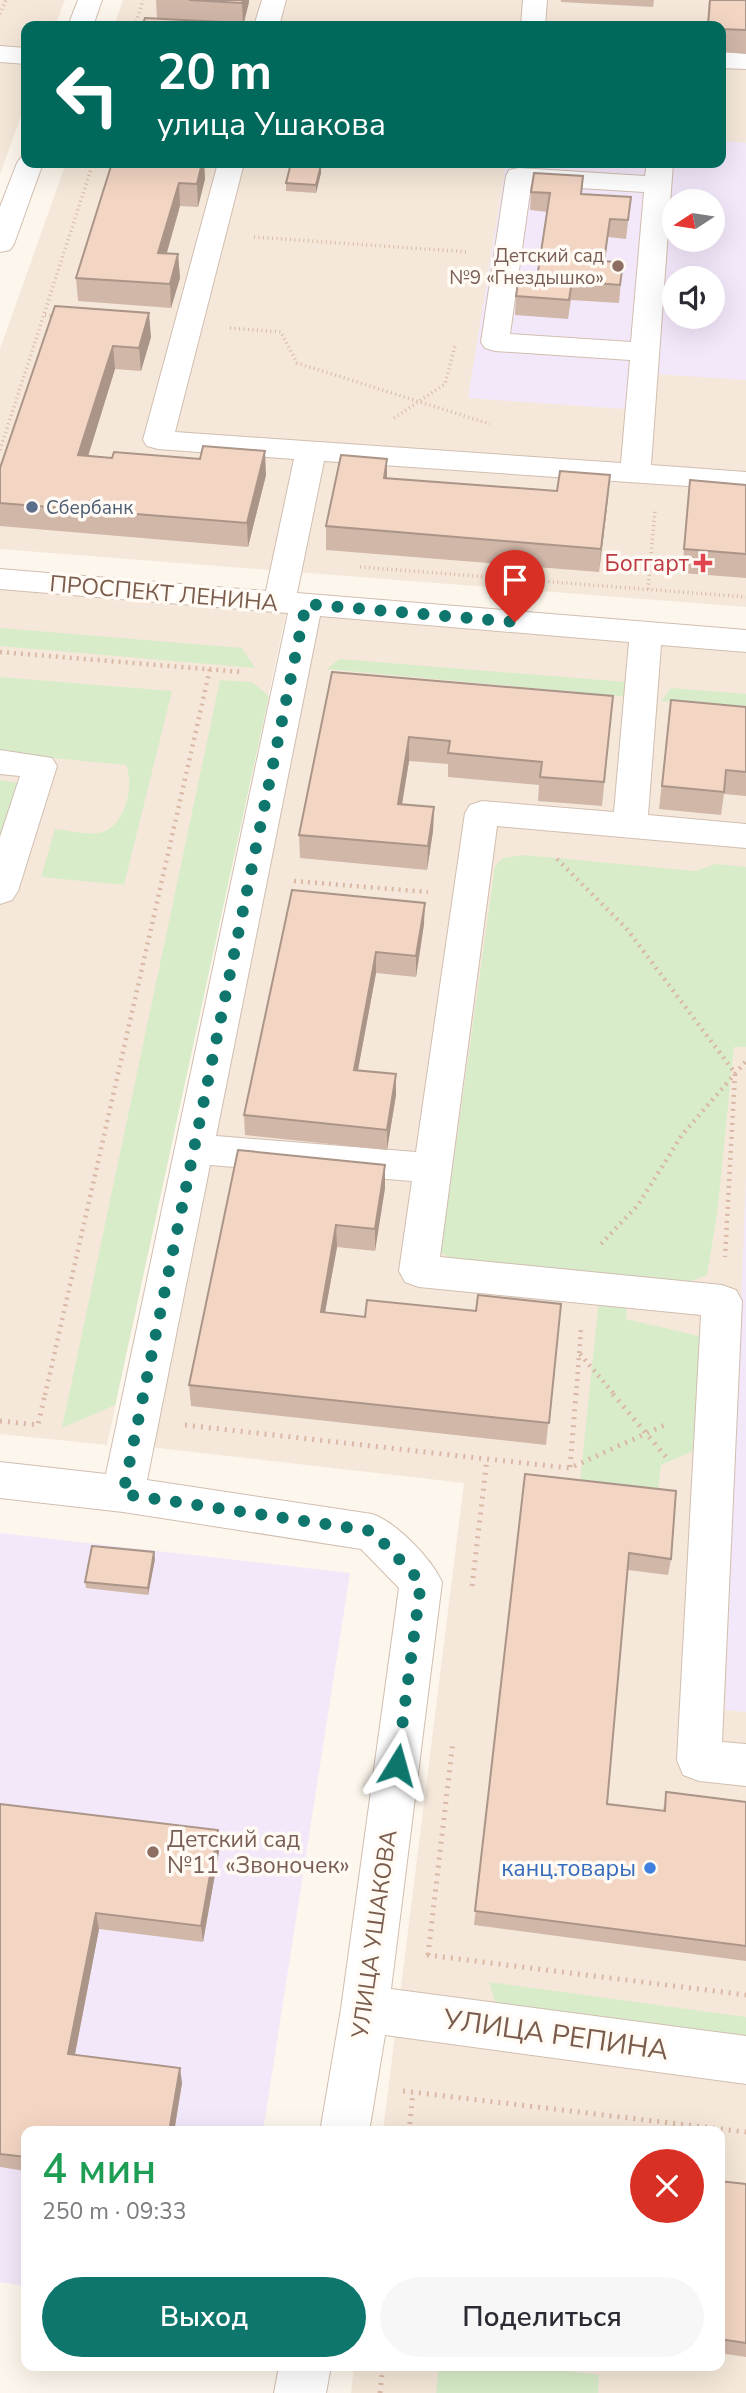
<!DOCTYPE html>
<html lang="ru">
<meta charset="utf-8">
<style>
body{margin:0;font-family:"Nunito Sans",sans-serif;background:#f7f7f7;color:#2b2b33;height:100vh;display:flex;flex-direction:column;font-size:26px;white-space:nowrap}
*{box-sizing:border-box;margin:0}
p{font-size:23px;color:#7c7c81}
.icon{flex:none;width:38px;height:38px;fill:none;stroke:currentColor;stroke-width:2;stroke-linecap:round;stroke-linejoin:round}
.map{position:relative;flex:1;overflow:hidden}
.sheet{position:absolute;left:21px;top:2126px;width:704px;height:245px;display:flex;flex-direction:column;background:#fff;border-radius:14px;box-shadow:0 7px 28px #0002}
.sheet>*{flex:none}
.banner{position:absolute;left:21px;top:21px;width:705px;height:147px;border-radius:14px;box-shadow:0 7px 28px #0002;background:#00695c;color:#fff;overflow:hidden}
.needle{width:46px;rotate:258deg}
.fabs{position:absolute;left:662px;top:189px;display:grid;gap:14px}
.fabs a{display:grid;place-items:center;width:63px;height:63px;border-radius:50%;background:#fff;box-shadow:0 7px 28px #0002;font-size:35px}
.pin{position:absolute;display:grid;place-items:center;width:60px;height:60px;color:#fff;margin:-72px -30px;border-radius:50% 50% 50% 0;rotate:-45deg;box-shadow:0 0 7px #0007}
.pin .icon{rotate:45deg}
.me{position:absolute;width:77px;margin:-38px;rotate:8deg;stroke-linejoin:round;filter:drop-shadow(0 0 5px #0008)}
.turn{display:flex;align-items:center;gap:24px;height:147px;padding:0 21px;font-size:32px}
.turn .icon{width:91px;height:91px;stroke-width:2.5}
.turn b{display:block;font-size:49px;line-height:60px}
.round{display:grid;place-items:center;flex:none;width:74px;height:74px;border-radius:37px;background:#f7f7f7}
.head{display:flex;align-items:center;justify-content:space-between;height:119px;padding:0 21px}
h1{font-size:42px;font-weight:600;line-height:52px;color:#1e9e55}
.button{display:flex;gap:14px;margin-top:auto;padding:14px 21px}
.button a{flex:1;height:80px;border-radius:42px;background:#0f766e;color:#fff;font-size:28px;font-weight:600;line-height:80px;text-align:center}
.button a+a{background:#f7f7f7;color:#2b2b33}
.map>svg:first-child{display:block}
</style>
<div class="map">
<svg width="746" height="2393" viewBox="0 0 746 2393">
<rect width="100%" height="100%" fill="#fdf6ec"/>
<path fill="#f5e8da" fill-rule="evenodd" d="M 0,0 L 65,0 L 55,26 L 26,26 L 26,103 L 0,174 Z
M 123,0 L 746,0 L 746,607 L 0,549 L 0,349 L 66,163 L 721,163 L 721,26 L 114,26 ZM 674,201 L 712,201 L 712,240 L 674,240 ZM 674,278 L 712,278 L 712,317 L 674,317 Z
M 0,584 L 287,609 L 107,1445 L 0,1434 Z
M 321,612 L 746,647 L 746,2393 L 351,2393 L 354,2366 L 719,2366 L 719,2132 L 383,2131 L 464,1483 L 141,1446 Z"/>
<path fill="#f3e8fa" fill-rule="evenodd" d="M 721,141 L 746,143 L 746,380 L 656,374 L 652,411 L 468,398 L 506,163 L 721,163 ZM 674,201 L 712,201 L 712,240 L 674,240 ZM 674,278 L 712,278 L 712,317 L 674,317 Z
M 746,1176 L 746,1712 L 725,1710 Z
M 0,1533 L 350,1573 L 263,2131 L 26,2132 L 26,2286 L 0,2282 Z"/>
<path fill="#d8ecc9" d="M 0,628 L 242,648 L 255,668 L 0,646 Z
M 339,659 L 626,682 L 630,697 L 327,669 Z
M 0,677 L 172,691 L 124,885 L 41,877 L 55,829 C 68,830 86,835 99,833 C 125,828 135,785 126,765 L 0,753 Z
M 220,680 L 252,682 L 269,696 L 115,1405 L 62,1428 Z
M 671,688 L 746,694 L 746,708 L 661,701 Z
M 0,780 L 23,784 L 0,868 Z
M 524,855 L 695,871 L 716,864 L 746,867 L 746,1047 L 734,1047 L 717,1215 L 707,1275 L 685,1283 L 629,1278 L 626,1319 L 699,1336 L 706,1369 L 698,1449 L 661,1465 L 658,1490 L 580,1482 L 601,1280 L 467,1266 L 441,1253 L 495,866 L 503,858 Z
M 489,1982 L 746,2017 L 746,2041 L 498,2012 Z
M 439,2366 L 530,2366 L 599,2375 L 598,2393 L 436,2393 Z"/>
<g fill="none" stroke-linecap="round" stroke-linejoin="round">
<defs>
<path id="minor" d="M 78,0 L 102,0 L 93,26 L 68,26 Z
M 262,0 L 286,0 L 279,26 L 254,26 Z
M 523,0 L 547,0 L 545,26 L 521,26 Z
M 0,46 L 26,48 L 26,64 L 0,62 Z
M 721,52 L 746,53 L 746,69 L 721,68 Z
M 26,156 L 26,163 L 43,163 L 14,244 L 10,250 L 0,252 L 0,207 L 17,163 L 21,157 Z
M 218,163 L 244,163 L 175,432 L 621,463 L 630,360 L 495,351 L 485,348 L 481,342 L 506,176 L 509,170 L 519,168 L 645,176 L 647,163 L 673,163 L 651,465 L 746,472 L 746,490 L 324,461 L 297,593 L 746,630 L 746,652 L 661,645 L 648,815 L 746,824 L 746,848 L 497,826 L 440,1257 L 722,1285 L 736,1290 L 742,1301 L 722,1742 L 746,1744 L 746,1786 L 699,1781 L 683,1775 L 677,1760 L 701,1315 L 419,1287 L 405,1282 L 399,1271 L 412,1181 L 210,1165 L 147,1480 L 372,1514 C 396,1522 431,1558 442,1582 L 391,1989 L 746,2036 L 746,2084 L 385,2035 L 369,2132 L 320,2132 L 341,2009 L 399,1588 L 361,1549 L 123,1512 L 0,1498 L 0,1462 L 106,1474 L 288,613 L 0,589 L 0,569 L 266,591 L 294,459 L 158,449 L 147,446 L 143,440 ZM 531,185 L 644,192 L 631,342 L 510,334 ZM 320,616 L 629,642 L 614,812 L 482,801 L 470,805 L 465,813 L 416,1152 L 216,1136 Z
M 0,750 L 52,758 L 57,766 L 18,891 L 12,900 L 0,904 L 0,837 L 20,776 L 0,774 Z
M 279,2366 L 331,2366 L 326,2393 L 274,2393 Z"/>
</defs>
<use href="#minor" stroke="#d1beb0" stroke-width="2"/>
<path stroke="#d9b8a5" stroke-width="3.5" stroke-dasharray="1 3.5" stroke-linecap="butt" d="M 0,14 L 6,0
M 135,26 L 143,0
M 254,237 L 469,252
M 45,315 L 58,316
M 230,328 L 281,332 L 297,363 L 490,424
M 394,418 L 445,384 L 455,346
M 0,450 L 93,163
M 360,567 L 746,597
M 648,589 L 655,510"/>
<path stroke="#d9b8a5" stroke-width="4.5" stroke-dasharray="2 5" stroke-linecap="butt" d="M 0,652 L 242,672
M 557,859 L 626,928 L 735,1073 L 725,1257
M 294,881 L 428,892
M 601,1244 L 638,1205 L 682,1135 L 746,1061
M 580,1354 L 615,1395
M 45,1395 L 210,669
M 576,1395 L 581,1329"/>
<path stroke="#d9b8a5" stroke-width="5" stroke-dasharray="2 6" stroke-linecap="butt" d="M 613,1394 L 666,1457
M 0,1421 L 38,1425 L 45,1394
M 185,1425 L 487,1459
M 570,1467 L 576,1394
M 472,1586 L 487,1459 L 570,1468 L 669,1423
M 427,1955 L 746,1995
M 428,1955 L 453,1741
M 403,2091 L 746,2132
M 409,2132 L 413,2092
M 380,2393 L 383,2366"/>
<use href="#minor" fill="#fff" fill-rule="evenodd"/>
</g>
<path fill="#d1b7a8" d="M 156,0 L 249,0 L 249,2 L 243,26 L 142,26 L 157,18 Z
M 561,0 L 654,0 L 653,7 L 561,2 Z
M 709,0 L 746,0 L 746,54 L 721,52 L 721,26 L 707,26 Z
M 112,163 L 204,163 L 205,179 L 198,207 L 180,206 L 167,253 L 178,254 L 180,278 L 171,308 L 78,301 L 76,278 Z
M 321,165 L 321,173 L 316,193 L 286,191 L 286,183 Z
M 531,192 L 631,197 L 626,239 L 608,237 L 605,261 L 621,281 L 619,303 L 571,300 L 568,319 L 515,315 L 516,296 L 537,278 L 548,212 L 530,210 Z
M 55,306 L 151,337 L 141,371 L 115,369 L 88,456 L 266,475 L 248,547 L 0,526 L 0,468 Z
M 387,478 L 608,498 L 599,572 L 326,550 L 326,526 Z
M 690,480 L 746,485 L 746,578 L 682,573 Z
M 332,672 L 613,696 L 602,806 L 538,801 L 539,785 L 448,777 L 448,764 L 409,761 L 402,805 L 434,807 L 433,831 L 427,870 L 300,858 L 299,835 Z
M 671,700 L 746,707 L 746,796 L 724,794 L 721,815 L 659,809 Z
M 292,890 L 424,924 L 416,977 L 376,973 L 358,1070 L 396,1074 L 396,1095 L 387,1150 L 245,1135 L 244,1115 Z
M 238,1150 L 385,1188 L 375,1251 L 337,1247 L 325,1313 L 365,1317 L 476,1311 L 561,1304 L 546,1445 L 191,1406 L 189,1385 Z
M 525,1474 L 671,1559 L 668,1575 L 628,1570 L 607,1804 L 663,1811 L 666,1792 L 746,1802 L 746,1961 L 474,1925 Z
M 155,1559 L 148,1595 L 86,1588 L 85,1582 Z
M 0,1804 L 220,1846 L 203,1942 L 99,1929 L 75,2055 L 182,2083 L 174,2132 L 26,2132 L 26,2171 L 0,2167 Z
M 719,2181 L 746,2184 L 746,2357 L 719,2353 Z"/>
<path fill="#aa9588" d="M 243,0 L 249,0 L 249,2 L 243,26 L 242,3 Z
M 202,163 L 204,163 L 205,179 L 198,207 L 197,184 Z
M 321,165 L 321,173 L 316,193 L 316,185 Z
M 179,183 L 180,206 L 160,276 L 158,253 Z
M 178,254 L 180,278 L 171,308 L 170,284 Z
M 149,313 L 151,337 L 141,371 L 139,348 Z
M 113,346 L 115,369 L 81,479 L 78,455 Z
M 265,451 L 266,475 L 248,547 L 247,523 Z
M 387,459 L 387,483 L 384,478 Z
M 610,475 L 608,498 L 599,572 L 601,549 Z
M 409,737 L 409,761 L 398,828 L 398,804 Z
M 434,807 L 433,831 L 427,870 L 428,846 Z
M 425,903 L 424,924 L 416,977 L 416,956 Z
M 376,952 L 376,973 L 354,1091 L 354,1070 Z
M 396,1074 L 396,1095 L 387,1150 L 387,1130 Z
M 385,1165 L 385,1188 L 375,1251 L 375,1229 Z
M 336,1225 L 337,1247 L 321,1334 L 321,1312 Z
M 154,1552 L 155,1559 L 148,1595 L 148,1588 Z
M 218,1830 L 220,1846 L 203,1942 L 201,1926 Z
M 96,1913 L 99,1929 L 72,2069 L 68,2054 Z
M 180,2068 L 182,2083 L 174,2132 L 169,2132 Z"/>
<path fill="#f3d5c3" stroke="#aa9588" stroke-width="2" d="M 189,0 L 243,0 L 242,3 Z
M 710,0 L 746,0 L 746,30 L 721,29 L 721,26 L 708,26 Z
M 145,18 L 240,23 L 239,26 L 142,26 Z
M 112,163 L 202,163 L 197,184 L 179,183 L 158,253 L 178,254 L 170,284 L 76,278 Z
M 291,163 L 321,165 L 316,185 L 286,183 Z
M 534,173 L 583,176 L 581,194 L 631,197 L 628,220 L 610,219 L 604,261 L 623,263 L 620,285 L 572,281 L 569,300 L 516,296 L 519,277 L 537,278 L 550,193 L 531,192 Z
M 55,306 L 149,313 L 139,348 L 113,346 L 78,455 L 112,458 L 114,452 L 200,459 L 203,446 L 265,451 L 247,523 L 0,503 L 0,468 Z
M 341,455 L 387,459 L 384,478 L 557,491 L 560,471 L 610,475 L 601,549 L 326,526 Z
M 690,480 L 746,485 L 746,554 L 684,549 Z
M 332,672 L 613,696 L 604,782 L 540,777 L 542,762 L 448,753 L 450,741 L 409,737 L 398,804 L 434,807 L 428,846 L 299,835 Z
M 671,700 L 746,707 L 746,772 L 726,770 L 724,792 L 662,786 Z
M 292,890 L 425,903 L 416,956 L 376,952 L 357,1054 L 354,1070 L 396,1074 L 387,1130 L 244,1115 Z
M 238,1150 L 385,1165 L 375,1229 L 336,1225 L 321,1312 L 365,1317 L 367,1300 L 476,1311 L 478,1295 L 561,1304 L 549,1423 L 189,1385 Z
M 525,1474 L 676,1491 L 671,1559 L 629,1553 L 607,1804 L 665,1811 L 666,1792 L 746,1802 L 746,1946 L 475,1911 Z
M 92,1546 L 154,1552 L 148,1588 L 85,1582 Z
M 0,1804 L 218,1830 L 201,1926 L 96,1913 L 68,2054 L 180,2068 L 169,2132 L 26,2132 L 26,2157 L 0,2154 Z
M 719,2181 L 746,2184 L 746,2343 L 719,2339 Z"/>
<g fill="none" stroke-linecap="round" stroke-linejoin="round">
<path stroke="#0f766e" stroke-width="12" stroke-dasharray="0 21.6" d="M 397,1765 L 421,1582 L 372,1531 L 123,1494 L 306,604 L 515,622"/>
</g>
<g fill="#8d6e63" stroke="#fffaf3" stroke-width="2.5">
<circle cx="618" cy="266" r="7"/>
<circle cx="153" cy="1852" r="7"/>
</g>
<circle fill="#5c6f8a" stroke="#fffaf3" stroke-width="2.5" cx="32" cy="507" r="7"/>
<path fill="#e0444e" stroke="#fffaf3" stroke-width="2.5" d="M699.5 552.5h7v7h7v7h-7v7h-7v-7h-7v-7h7z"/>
<circle fill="#3f7fe0" stroke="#fffaf3" stroke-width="2.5" cx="650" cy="1868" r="7"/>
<g text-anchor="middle" stroke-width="7" stroke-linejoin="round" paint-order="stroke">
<g font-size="19" fill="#785e54" stroke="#fffaf3" text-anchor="end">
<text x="604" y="262">Детский сад<tspan x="604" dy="22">№9 «Гнездышко»</tspan></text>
</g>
<g font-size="19" fill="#4e5e75" stroke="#fffaf3" text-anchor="start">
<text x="46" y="514">Сбербанк</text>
</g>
<g font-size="23" fill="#be3a42" stroke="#fffaf3" text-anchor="end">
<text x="689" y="571">Боггарт</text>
</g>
<g font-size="23" fill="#7a5c4d" stroke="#fffaf3">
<text transform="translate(164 593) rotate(5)" y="8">ПРОСПЕКТ ЛЕНИНА</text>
<text transform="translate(374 1934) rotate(-82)" y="8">УЛИЦА УШАКОВА</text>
</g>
<g font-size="23" fill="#785e54" stroke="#fffaf3" text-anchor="start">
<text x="167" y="1847">Детский сад<tspan x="167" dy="26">№11 «Звоночек»</tspan></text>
</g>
<g font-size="23" fill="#366cbe" stroke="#fffaf3" text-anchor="end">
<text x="636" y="1876">канц.товары</text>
</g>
<g font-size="28" fill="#7a5c4d" stroke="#fffaf3">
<text transform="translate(556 2034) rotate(8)" y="10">УЛИЦА РЕПИНА</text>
</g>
</g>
</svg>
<div class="fabs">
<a><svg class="needle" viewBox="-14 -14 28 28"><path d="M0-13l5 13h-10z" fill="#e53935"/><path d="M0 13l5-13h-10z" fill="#7c7c81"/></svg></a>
<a><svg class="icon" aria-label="sound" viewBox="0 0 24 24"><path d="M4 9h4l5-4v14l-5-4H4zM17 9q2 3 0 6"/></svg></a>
</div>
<div class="pin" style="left:515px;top:622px;background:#d93025"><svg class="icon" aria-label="arrive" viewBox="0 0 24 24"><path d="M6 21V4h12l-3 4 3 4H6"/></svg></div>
<svg class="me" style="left:397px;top:1765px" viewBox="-20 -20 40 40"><path d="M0-17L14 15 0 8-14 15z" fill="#0f766e" stroke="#fff" stroke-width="4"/></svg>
<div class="banner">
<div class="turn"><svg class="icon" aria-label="left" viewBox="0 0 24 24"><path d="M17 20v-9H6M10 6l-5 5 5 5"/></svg><div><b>20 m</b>улица Ушакова</div></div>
</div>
<section class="sheet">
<div class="head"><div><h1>4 мин</h1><p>250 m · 09:33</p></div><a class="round" style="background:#d93025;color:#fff"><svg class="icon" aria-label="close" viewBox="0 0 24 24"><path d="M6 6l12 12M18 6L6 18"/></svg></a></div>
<div class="button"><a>Выход</a><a>Поделиться</a></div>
</section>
</div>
